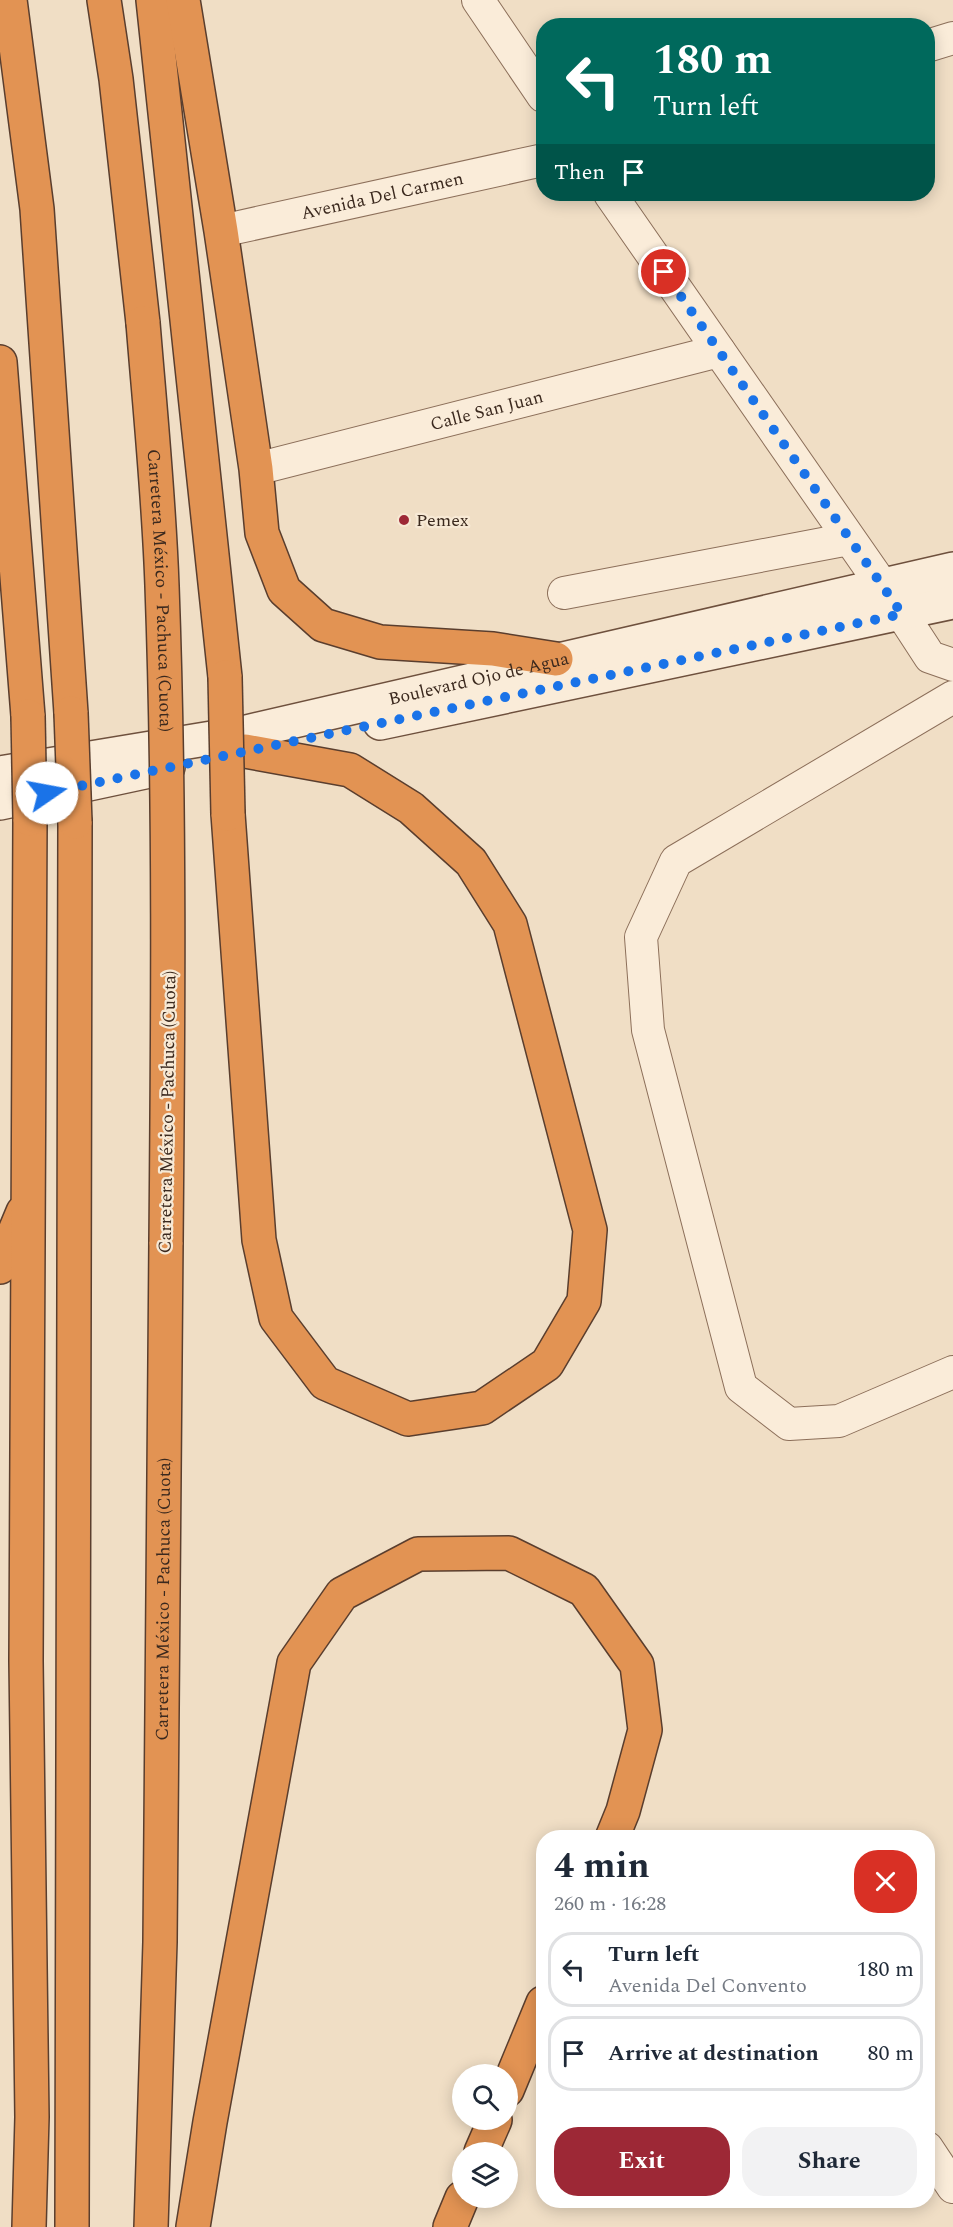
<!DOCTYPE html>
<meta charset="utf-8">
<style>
body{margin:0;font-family:Spectral,serif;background:#f2f2f3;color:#1f2937;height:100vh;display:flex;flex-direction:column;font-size:22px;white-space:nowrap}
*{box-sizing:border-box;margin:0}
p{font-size:20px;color:#747a83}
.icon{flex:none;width:33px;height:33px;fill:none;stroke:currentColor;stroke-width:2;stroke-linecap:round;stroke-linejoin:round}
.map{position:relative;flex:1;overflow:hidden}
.side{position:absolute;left:536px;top:1830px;width:399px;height:378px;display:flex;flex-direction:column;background:#fff;border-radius:24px;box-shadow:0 3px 15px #0003}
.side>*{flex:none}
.guide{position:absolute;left:536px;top:18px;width:399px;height:183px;border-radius:24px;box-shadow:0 3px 15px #0003;background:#00695c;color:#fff;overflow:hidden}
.controls{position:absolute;left:452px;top:2064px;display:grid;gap:12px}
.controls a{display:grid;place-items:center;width:66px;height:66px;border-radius:50%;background:#fff;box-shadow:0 3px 15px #0003;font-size:30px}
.pin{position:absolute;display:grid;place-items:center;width:51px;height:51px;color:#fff;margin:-26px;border:3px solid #fff;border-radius:50%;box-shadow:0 2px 6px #0007}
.me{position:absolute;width:66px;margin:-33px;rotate:78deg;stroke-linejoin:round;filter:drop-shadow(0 0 4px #0008)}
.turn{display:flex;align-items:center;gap:21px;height:126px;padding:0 18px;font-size:27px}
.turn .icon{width:78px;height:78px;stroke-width:2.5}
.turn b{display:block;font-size:42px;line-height:51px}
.then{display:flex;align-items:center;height:57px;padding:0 18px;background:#0003;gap:12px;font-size:22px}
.round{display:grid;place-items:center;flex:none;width:63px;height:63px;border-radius:24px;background:#f2f2f3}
.head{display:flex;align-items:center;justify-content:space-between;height:102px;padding:0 18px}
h1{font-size:36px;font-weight:700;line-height:45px}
.action{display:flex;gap:12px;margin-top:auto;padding:12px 18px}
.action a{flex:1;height:69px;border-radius:24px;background:#9d2836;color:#fff;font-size:24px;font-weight:700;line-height:69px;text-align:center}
.action a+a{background:#f2f2f3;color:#1f2937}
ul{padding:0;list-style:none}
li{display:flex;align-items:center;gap:18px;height:75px;margin:0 12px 9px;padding:0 6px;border:3px solid #e0e1e3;border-radius:24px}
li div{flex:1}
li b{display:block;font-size:22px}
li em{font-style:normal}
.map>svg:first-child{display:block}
</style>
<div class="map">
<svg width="953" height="2227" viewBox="0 0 953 2227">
<rect width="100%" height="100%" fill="#f0dec5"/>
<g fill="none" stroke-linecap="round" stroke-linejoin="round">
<defs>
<g id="minor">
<path d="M 478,0 L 543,96"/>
<path d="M 927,46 L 953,38"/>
<path d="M 610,194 L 902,614 L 930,657 L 953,665"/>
<path id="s1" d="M 221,231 L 543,160"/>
<path id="s2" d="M 256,469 L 719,351"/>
<path d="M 564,593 L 849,539"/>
<path d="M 953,697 L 676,861 L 641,937 L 648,1030 L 741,1387 L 789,1424 L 839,1421 L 953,1372"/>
<path d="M 927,2148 L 953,2187"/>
</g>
<g id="secondary">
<path d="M 380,723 L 953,602"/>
<path id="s3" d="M 0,773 L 242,733 L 953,569"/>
<path d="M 0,803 L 168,767"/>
</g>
<g id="motorway">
<path d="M 10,0 L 37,209 L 71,713"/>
<path d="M 104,0 L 116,79 L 143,323"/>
<path d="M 153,0 L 225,677"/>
<path d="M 183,0 L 221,231 L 256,469 L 262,533 L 284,590 L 323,625 L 380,642 L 493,649 L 556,659"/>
<path d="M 0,362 L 28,716"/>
<path d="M 228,814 L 259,1240 L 276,1318 L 325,1383 L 408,1419 L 482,1408 L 547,1364 L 584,1301 L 590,1230 L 510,924 L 471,862 L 411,808 L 350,770 L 245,751"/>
<path d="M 0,1267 L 23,1212"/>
<path d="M 507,2090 L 543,2003"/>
<path d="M 481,2152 L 495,2120"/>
<path d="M 29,2227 L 32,2117 L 26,1661 L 30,819"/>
<path d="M 72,2227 L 75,822"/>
<path id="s4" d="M 151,2227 L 160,1942 L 166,1242"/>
<path d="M 193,2227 L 210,2122 L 294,1663 L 342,1594 L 418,1554 L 509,1553 L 584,1590 L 637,1665 L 645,1730 L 623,1811 L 612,1838"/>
<path d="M 450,2227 L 462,2198"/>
</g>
</defs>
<use href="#minor" stroke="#8c6f5a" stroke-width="34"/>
<use href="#secondary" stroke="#6e503d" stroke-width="36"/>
<use href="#motorway" stroke="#5a3e2e" stroke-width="36"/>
<use href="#minor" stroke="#faecd9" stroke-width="32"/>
<use href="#secondary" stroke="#faecd9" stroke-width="33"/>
<use href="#motorway" stroke="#e29353" stroke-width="33"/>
<defs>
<g id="motorway-bridge">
<path id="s5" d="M 143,323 C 150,410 159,498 162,586 C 170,804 168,1023 166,1242"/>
<path d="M 225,677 L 228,814"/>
<path d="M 71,713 L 75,822"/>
<path d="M 28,716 L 30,819"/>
</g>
</defs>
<use href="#motorway-bridge" stroke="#5a3e2e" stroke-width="36" stroke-linecap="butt"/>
<use href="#motorway-bridge" stroke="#e29353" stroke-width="33"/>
</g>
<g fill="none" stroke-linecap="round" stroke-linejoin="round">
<path stroke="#1a73e8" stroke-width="10" stroke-dasharray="0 18" d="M 47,793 L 902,614 L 664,272"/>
</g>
<circle fill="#9d2836" stroke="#f7e9d5" stroke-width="2" cx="404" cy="520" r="6"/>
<g text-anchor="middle" stroke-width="4.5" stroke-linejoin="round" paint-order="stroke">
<g font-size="18" fill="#3b291e" stroke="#f7e9d5">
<text dy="6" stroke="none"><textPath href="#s1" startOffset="165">Avenida Del Carmen</textPath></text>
<text dy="6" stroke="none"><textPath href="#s2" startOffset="238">Calle San Juan</textPath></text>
<text dy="6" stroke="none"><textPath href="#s5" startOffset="268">Carretera México - Pachuca (Cuota)</textPath></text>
<text dy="6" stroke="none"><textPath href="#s3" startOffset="488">Boulevard Ojo de Agua</textPath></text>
<text transform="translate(167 1112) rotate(-89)" y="6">Carretera México - Pachuca (Cuota)</text>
<text dy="6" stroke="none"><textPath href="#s4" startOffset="628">Carretera México - Pachuca (Cuota)</textPath></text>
</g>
<g font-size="18" fill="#3b291e" stroke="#f7e9d5" text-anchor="start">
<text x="416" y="526">Pemex</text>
</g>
</g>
</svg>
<div class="controls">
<a><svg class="icon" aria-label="search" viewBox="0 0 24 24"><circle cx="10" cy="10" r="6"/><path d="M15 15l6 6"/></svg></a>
<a><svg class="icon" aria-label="layers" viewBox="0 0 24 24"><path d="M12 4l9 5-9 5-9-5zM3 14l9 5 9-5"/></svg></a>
</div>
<div class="pin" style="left:664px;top:272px;background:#d93025"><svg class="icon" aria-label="arrive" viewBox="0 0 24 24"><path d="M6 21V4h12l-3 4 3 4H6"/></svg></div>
<svg class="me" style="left:47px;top:793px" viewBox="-20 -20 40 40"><circle r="19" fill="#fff"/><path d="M0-13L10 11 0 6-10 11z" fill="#1a73e8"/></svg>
<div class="guide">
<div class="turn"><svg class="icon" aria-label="left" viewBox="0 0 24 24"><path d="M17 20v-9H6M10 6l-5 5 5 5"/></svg><div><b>180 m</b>Turn left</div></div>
<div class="then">Then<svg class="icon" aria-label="arrive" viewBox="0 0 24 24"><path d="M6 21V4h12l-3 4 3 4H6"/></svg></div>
</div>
<section class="side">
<div class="head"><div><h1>4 min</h1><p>260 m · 16:28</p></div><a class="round" style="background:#d93025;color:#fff"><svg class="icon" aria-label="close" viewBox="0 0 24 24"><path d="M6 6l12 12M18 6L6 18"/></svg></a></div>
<ul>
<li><svg class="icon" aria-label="left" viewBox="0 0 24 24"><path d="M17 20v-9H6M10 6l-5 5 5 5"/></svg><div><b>Turn left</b><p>Avenida Del Convento</p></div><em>180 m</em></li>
<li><svg class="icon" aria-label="arrive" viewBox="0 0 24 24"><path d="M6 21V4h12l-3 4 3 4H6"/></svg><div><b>Arrive at destination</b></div><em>80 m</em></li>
</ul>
<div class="action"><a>Exit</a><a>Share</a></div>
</section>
</div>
